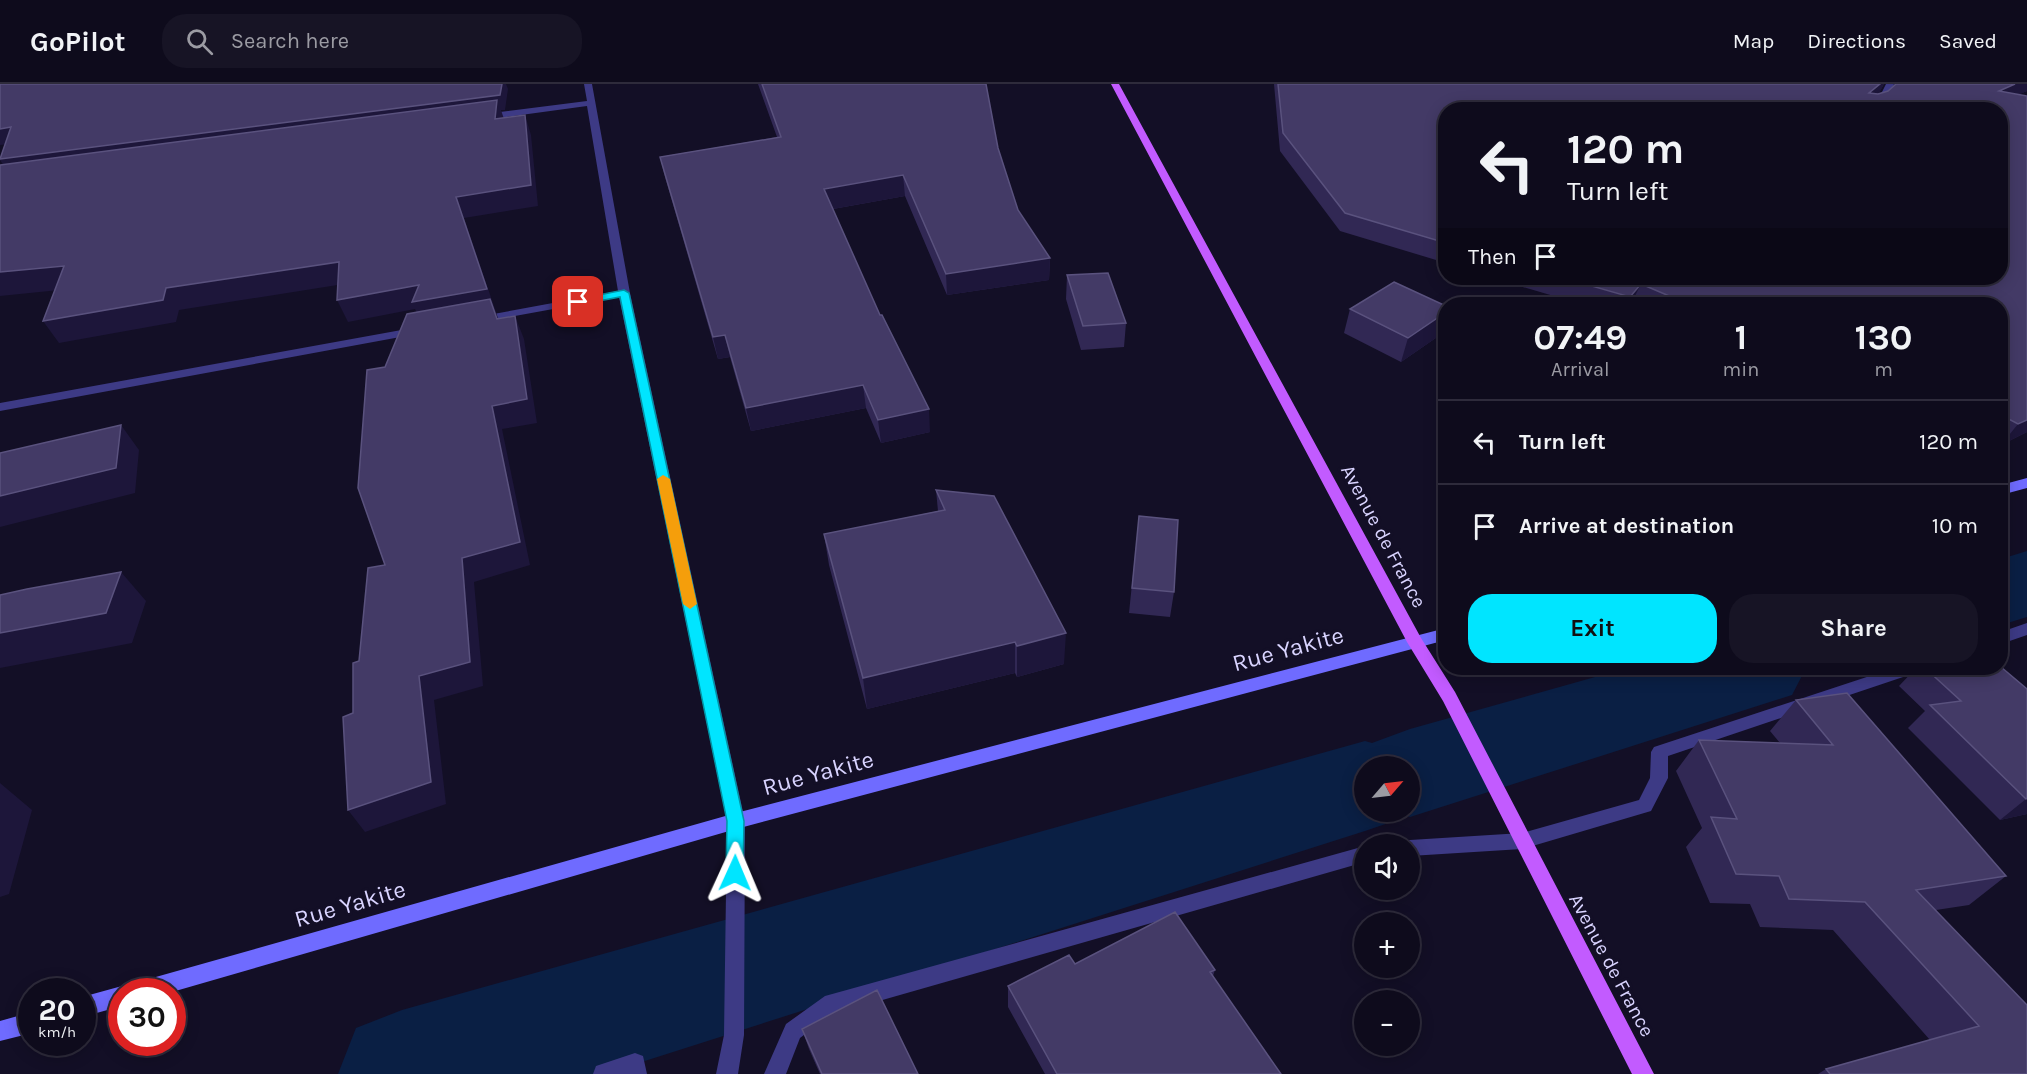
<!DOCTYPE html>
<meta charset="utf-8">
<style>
body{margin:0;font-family:Karla,sans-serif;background:#171425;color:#f1f3f6;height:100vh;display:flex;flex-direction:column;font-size:22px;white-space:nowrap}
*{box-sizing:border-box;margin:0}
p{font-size:20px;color:#9b9ba3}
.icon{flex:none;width:33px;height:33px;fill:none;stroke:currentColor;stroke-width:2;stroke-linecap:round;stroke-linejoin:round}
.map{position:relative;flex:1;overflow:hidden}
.panel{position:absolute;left:1438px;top:213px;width:570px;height:378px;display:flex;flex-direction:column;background:#0e0b1c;border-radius:24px;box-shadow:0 3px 15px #0003,0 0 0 2px #2e2b3b}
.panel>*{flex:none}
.hud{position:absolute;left:1438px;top:18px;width:570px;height:183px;border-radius:24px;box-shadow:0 3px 15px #0003,0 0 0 2px #2e2b3b;background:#0e0b1c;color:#f1f3f6;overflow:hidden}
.needle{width:39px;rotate:62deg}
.fabs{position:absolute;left:1354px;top:672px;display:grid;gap:12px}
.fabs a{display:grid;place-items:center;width:66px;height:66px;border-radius:50%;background:#0e0b1c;box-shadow:0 3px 15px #0003,0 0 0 2px #2e2b3b;font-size:30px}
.speed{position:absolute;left:18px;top:894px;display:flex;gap:12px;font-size:30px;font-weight:700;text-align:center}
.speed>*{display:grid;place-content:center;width:78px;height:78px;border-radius:50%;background:#0e0b1c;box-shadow:0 3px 15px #0003,0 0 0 2px #2e2b3b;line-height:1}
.speed small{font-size:15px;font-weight:400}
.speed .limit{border:9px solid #d22;background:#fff;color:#111}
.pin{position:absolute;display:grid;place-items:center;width:51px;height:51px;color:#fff;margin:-26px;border-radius:12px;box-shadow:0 3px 9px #0006}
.me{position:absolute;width:66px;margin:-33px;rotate:1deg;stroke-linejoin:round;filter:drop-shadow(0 0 4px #0008)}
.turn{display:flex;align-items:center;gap:21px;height:126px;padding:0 30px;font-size:27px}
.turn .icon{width:78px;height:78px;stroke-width:2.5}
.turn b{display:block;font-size:42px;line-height:51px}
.then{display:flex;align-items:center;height:57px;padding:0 30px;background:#0003;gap:12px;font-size:22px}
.eta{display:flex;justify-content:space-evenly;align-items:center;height:102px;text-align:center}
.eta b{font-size:36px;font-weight:700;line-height:42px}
.button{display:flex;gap:12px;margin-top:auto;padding:12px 30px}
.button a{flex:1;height:69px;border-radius:24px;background:#00e5ff;color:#111;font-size:24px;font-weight:700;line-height:69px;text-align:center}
.button a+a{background:#171425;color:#f1f3f6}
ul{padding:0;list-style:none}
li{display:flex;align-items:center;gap:18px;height:84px;padding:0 30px;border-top:2px solid #2e2b3b}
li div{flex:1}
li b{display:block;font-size:22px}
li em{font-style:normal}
header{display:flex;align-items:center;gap:36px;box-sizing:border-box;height:84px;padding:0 30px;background:#0e0b1c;border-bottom:2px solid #2e2b3b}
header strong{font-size:28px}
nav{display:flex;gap:33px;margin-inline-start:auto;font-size:21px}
.search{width:420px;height:54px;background:#171425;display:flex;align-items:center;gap:15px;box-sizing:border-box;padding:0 21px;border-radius:24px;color:#9b9ba3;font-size:22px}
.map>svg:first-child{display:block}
</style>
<header>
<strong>GoPilot</strong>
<div class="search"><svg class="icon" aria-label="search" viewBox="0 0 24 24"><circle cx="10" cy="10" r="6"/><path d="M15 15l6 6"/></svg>Search here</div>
<nav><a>Map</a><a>Directions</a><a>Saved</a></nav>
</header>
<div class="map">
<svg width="2027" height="990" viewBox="0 0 2027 990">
<rect width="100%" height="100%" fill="#130f26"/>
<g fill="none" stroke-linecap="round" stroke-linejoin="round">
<path fill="#0a1f44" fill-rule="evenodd" d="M 2027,467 L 2027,533 L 2001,541 L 2001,475 Z
M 1627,584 L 1806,584 L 1792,611 L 1410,733 L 1404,731 L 1403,734 L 1365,747 L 604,990 L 338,990 L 356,944 L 402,926 L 1365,657 L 1372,659 L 1410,645 ZM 1365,682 L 1410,682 L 1410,728 L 1365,728 Z"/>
<path fill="#3d3a85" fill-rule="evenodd" d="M 1886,0 L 1894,0 C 1887,15 1879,26 1862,26 L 1880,12 Z"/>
<path fill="#3d3a85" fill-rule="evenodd" d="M 584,0 L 592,0 L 630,209 L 745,737 L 744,951 L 738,990 L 716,990 L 724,951 L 727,737 L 619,213 L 477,239 L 471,236 L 477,233 L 618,207 L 587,22 L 484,36 L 480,33 L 484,30 L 587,17 Z
M 418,243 L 424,247 L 422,249 L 0,327 L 0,319 Z
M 2027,539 L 2027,551 L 2001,560 L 2001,548 Z
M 1894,584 L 1920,584 L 1918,588 L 1668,672 L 1668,694 L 1651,727 L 1522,765 L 1410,772 L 1410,760 L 1402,760 L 1410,756 L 1522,749 L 1639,716 L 1650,694 L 1651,668 L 1654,663 Z
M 1365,762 L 1365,778 L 830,931 L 800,954 L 786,990 L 764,990 L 786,940 L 825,912 Z
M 635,969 L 643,972 L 647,990 L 593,990 L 596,982 Z"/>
<path fill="#6f6bff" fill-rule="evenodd" d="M 2027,394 L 2027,404 L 2001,411 L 2001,401 Z
M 1446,544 L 1446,556 L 736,745 L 172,908 L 122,908 L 122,922 L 82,933 L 82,913 L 122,902 L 129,905 L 131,901 L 138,898 L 736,729 Z
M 32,928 L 32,949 L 0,957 L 0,937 Z"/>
<path fill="#c25bff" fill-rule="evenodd" d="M 1111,0 L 1119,0 L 1421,554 L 1455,608 L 1654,990 L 1632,990 L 1443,617 L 1407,558 Z"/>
</g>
<path fill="#312854" d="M 758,0 L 986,0 L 998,64 L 1018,126 L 1050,174 L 1049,196 L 947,211 L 905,112 L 833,125 L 930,348 L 881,359 L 866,324 L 751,347 L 730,273 L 718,275 L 665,93 L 660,73 L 777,53 Z
M 1274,0 L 1884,0 L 1878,10 L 1888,7 L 1895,0 L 2027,0 L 2027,7 L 2019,10 L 2027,348 L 2001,361 L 2001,220 L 1581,220 L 1492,194 L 2001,194 L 1446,26 L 1446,179 L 1340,147 L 1280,67 Z
M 1067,191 L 1126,239 L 1124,263 L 1081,266 L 1066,215 Z
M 1350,225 L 1443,249 L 1401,278 L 1344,249 Z
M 936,406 L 1064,580 L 1017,593 L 1015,589 L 867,625 L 829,481 L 824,450 L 938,427 Z
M 1139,432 L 1174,508 L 1170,533 L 1129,529 Z
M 1916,584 L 2001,584 L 2027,605 L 2027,730 L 2000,736 L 1908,644 L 1925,627 L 1899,602 Z
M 1796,616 L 2006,792 L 1969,821 L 1936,826 L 2027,990 L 1818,990 L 1826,985 L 1930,956 L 1833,846 L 1760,843 L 1750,820 L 1710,819 L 1686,763 L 1702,744 L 1676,687 L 1699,656 L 1780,659 L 1770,647 Z
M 1075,880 L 1215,886 L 1213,892 L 1281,990 L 1045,990 L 1008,923 L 1008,902 Z
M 802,945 L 918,990 L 820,990 L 809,965 Z"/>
<path fill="#1d163a" d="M 502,0 L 506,0 L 508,5 L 505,26 L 501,26 L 504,35 L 10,91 L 0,76 L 0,75 Z
M 1880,0 L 1884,0 L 1878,11 L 1869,9 Z
M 2015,0 L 2027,0 L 2027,7 L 1989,24 L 1999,7 Z
M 525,31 L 531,51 L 538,122 L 464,134 L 499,237 L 422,240 L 415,225 L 348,238 L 337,216 L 456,113 Z
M 11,43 L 21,59 L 0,61 L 0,45 Z
M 903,91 L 905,112 L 827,126 L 824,105 Z
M 1050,174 L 1049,196 L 947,211 L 946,190 Z
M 339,178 L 350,199 L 179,226 L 176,238 L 59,259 L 43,237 L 166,204 Z
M 64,182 L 79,204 L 0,212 L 0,188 Z
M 1641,200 L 1631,220 L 1627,220 L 1630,213 Z
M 1446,228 L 1446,241 L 1443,249 L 1401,278 L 1408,254 Z
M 515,232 L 524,255 L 537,339 L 502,345 L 530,481 L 474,498 L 483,602 L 434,616 L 446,720 L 365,748 L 348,726 L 419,592 L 462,474 L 492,322 Z
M 725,251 L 730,273 L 718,275 L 713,253 Z
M 863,301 L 866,324 L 751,347 L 746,324 Z
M 929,325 L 930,348 L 881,359 L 878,336 Z
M 2027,336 L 2027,348 L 2001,361 L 2018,340 Z
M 121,341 L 139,366 L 135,409 L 0,443 L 0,412 Z
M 121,488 L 146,517 L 132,559 L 0,584 L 0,549 Z
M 1066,549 L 1064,580 L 1017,593 L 1017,562 Z
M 1015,558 L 1015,589 L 867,625 L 863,594 Z
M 0,699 L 32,726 L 9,810 L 0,813 Z
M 2027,714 L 2027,730 L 2000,736 L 2026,715 Z"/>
<path fill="#433a66" stroke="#5a527e" stroke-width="1.5" d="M 0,0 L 502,0 L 500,11 L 0,75 L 11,43 L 0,45 Z
M 762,0 L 986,0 L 998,64 L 1018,126 L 1050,174 L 946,190 L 903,91 L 824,105 L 880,231 L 882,231 L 929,325 L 878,336 L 863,301 L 746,324 L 725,251 L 713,253 L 660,73 L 781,53 Z
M 1278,0 L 1880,0 L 1869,9 L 1878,10 L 1888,7 L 1896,0 L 2015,0 L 1999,7 L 2027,12 L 2027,336 L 2018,340 L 2001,331 L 2001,220 L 1688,220 L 1641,200 L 1630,213 L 1564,194 L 2001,194 L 2001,26 L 1446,26 L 1446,159 L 1345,129 L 1283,49 Z
M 497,16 L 495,35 L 525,31 L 531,101 L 456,113 L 487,205 L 412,218 L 419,201 L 337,216 L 339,178 L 166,204 L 163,216 L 43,237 L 64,182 L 0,188 L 0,81 Z
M 1108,189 L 1126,239 L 1083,242 L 1067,191 Z
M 1394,198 L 1446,222 L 1446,228 L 1408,254 L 1350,225 Z
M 490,215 L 497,235 L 515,232 L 527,315 L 492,322 L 520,458 L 462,474 L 470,578 L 419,592 L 431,698 L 348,726 L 343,633 L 353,629 L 353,579 L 359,577 L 368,484 L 385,481 L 358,404 L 367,286 L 385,283 L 407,230 Z
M 121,341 L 116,384 L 0,412 L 0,369 Z
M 936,406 L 994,412 L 1066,549 L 1017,562 L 1015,558 L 863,594 L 824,450 L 945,426 Z
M 1139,432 L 1178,436 L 1174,508 L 1132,504 Z
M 121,488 L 106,529 L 0,549 L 0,511 L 27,505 Z
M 2001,583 L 2027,605 L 2027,714 L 2026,715 L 1930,621 L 1961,617 L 1925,584 Z
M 1847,609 L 2006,792 L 1916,806 L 2027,921 L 2027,990 L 1830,990 L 1826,985 L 1979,942 L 1865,818 L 1789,815 L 1779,792 L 1736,790 L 1711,733 L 1737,735 L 1699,656 L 1833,661 L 1796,616 Z
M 1175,828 L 1215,886 L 1210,888 L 1281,990 L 1057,990 L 1008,902 L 1069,871 L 1075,880 Z
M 877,906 L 918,990 L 822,990 L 802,945 Z"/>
<path fill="#00e5ff" stroke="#0095a6" stroke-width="1.5" d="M 624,206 L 629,209 L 744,737 L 743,789 L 741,794 L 735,796 L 728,794 L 726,789 L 727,737 L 620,213 L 578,221 L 573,218 L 578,215 Z"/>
<path fill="#f59e0b" d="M 663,391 L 670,395 L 697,520 L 690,525 L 683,520 L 657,395 Z"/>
<g text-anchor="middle" stroke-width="6" stroke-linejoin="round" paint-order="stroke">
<g font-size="20" fill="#d9d4ff" stroke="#130f26">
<text transform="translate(1384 452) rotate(62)" y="7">Avenue de France</text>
<text transform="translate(1612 881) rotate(62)" y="7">Avenue de France</text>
</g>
<g font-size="24" fill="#d9d4ff" stroke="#130f26">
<text transform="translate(1288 565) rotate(-15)" y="8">Rue Yakite</text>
<text transform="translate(818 689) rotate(-15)" y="8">Rue Yakite</text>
<text transform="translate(350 820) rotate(-16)" y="8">Rue Yakite</text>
</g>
</g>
</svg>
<div class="fabs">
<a><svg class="needle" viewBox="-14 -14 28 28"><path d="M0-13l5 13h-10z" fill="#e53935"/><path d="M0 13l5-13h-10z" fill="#9b9ba3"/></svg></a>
<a><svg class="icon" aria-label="sound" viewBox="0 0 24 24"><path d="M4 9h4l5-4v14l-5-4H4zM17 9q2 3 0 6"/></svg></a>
<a>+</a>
<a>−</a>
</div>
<div class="speed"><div>20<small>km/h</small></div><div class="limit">30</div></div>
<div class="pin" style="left:578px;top:218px;background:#d93025"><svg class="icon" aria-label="arrive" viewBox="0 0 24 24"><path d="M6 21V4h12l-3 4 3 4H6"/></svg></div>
<svg class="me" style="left:735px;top:789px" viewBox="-20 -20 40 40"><path d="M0-17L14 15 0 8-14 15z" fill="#00e5ff" stroke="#fff" stroke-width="4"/></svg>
<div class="hud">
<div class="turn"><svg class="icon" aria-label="left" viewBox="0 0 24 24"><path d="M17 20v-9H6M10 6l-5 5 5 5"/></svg><div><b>120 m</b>Turn left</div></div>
<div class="then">Then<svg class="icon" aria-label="arrive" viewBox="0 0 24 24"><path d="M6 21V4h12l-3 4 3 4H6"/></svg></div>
</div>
<section class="panel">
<div class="eta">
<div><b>07:49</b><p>Arrival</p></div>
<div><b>1</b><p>min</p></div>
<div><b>130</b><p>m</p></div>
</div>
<ul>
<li><svg class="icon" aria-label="left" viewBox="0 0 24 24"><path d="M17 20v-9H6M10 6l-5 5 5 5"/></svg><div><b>Turn left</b></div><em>120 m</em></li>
<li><svg class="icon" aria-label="arrive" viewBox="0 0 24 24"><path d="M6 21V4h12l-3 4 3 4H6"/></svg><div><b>Arrive at destination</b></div><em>10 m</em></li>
</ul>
<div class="button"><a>Exit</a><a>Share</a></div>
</section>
</div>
